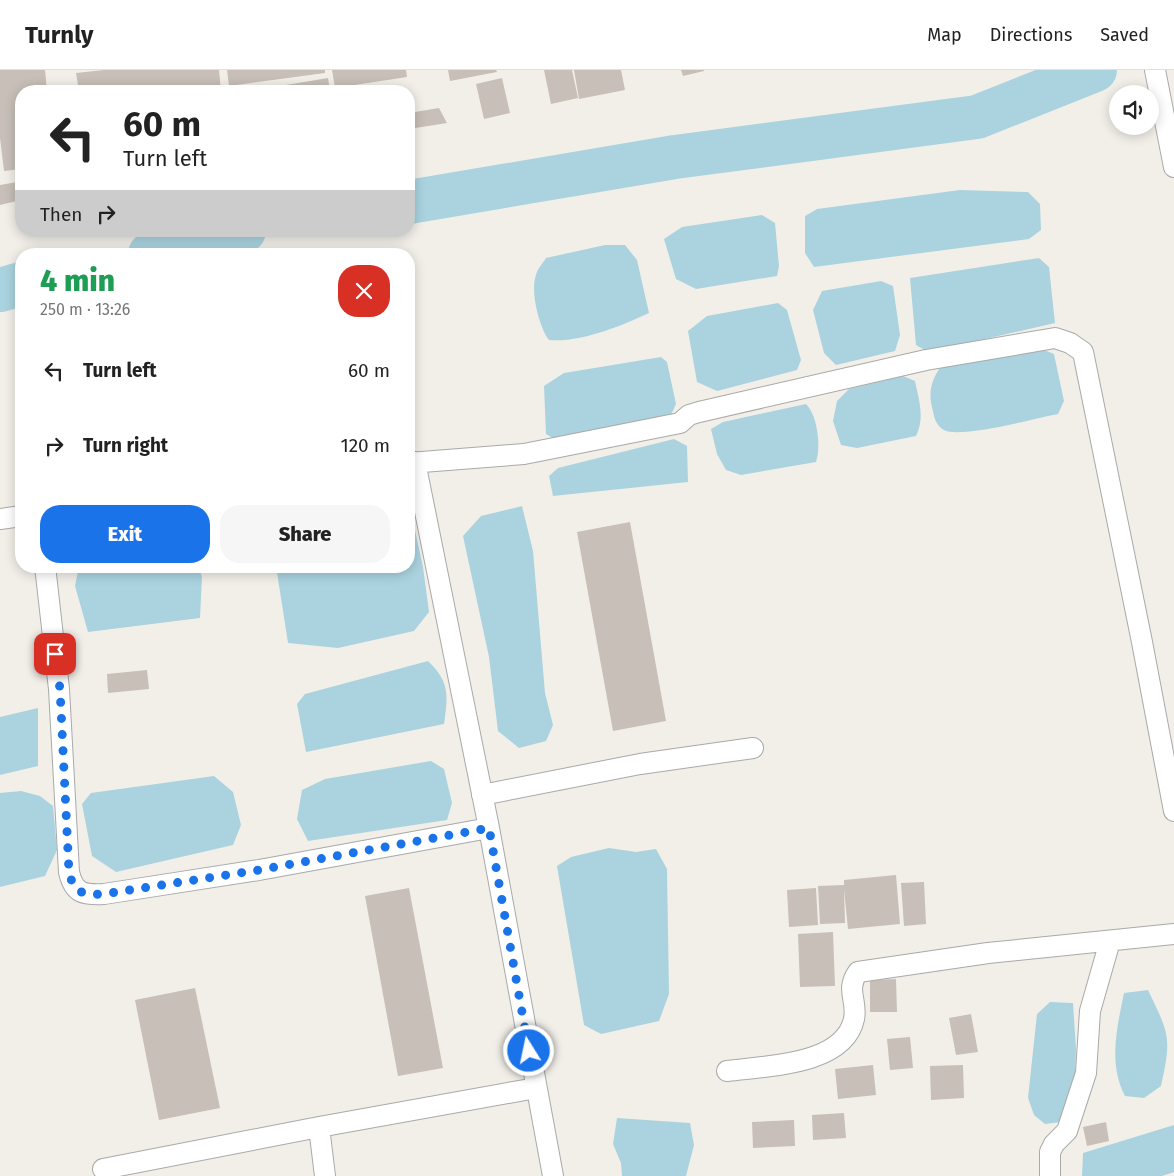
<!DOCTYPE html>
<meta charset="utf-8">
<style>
body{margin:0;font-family:"Fira Sans",sans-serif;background:#f6f6f6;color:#222;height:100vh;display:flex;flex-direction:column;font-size:19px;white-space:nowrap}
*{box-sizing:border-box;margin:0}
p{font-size:16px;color:#767676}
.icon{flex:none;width:28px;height:28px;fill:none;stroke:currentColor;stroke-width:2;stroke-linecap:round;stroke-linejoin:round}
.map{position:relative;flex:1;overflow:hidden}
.sheet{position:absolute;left:15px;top:178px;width:400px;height:325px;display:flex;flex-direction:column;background:#fff;border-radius:20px;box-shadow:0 2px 12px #0003}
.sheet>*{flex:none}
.banner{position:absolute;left:15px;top:15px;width:400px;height:152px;border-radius:20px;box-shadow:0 2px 12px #0003;background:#fff;color:#222;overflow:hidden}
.buttons{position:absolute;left:1109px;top:15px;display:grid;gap:10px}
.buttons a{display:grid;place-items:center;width:50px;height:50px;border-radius:50%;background:#fff;box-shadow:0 2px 12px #0003;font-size:25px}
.pin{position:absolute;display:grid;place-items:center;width:42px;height:42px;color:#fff;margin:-21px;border-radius:10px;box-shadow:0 2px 8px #0006}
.me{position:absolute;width:55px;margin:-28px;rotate:350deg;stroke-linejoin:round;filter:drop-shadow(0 0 4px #0008)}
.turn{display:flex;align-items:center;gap:18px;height:105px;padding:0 25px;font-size:22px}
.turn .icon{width:65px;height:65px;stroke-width:2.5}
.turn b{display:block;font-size:35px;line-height:42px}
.then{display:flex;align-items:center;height:48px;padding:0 25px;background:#0003;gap:10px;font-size:19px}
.round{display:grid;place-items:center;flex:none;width:52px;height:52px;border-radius:20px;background:#f6f6f6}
.overview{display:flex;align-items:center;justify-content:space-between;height:85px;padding:0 25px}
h1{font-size:30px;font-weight:800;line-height:38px;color:#1e9e55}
.action{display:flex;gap:10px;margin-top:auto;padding:10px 25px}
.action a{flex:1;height:58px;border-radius:20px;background:#1a73e8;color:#fff;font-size:20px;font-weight:800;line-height:58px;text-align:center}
.action a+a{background:#f6f6f6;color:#222}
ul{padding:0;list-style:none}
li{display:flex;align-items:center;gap:15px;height:75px;padding:0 25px}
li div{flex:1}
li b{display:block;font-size:19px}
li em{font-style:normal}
header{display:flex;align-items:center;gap:30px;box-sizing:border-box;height:70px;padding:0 25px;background:#fff;border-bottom:1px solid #e0e0e0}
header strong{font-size:24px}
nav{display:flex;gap:28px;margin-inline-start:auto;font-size:18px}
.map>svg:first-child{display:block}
</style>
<header>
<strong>Turnly</strong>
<nav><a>Map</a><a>Directions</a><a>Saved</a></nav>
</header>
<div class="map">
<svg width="1174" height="1106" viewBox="0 0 1174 1106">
<rect width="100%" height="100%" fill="#f2efe9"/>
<path fill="#aad3df" d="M 960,120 L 1028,122 L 1040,134 L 1041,160 L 1029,169 L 814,197 L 805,183 L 805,146 L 817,139 Z
M 762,145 L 775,153 L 779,196 L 777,206 L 696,219 L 676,209 L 664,169 L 682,157 Z
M 605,175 L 625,175 L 637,190 L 649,243 C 621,256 580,273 549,270 C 539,257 530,221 536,205 C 537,199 543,193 546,188 Z
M 1039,188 L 1049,197 L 1055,253 L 928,282 L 916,275 L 910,208 Z
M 881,211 L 893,216 L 900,265 L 895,281 L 836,295 L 824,283 L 813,240 L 822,221 Z
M 778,233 L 787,240 L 801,290 L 797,300 L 717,321 L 697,312 L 688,261 L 707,246 Z
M 1042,279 L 1054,284 L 1064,331 L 1058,344 C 1037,348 959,369 944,360 C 935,355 934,346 932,337 C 928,322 932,309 940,298 Z
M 661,287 L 667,292 L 676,334 L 671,345 L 558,371 L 546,364 L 544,316 L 564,303 Z
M 903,306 L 915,311 C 919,330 925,348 916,366 L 857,378 L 841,375 L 833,351 L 837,331 L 849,319 Z
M 806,334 C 818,346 821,377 816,392 L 741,405 L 726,400 L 717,384 L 711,359 L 723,352 Z
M 674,369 L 687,376 L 688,412 L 553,426 L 549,406 L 558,398 Z
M 522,436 L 533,481 L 545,623 L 553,655 L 546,671 L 519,678 L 498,661 L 489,587 L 463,466 L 481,446 Z
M 411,442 L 423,497 L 429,542 L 414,561 L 338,578 L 288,573 L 276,496 L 409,496 L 409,443 Z
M 79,496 L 198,496 L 202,507 L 200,548 L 88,562 L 75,516 Z
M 428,591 C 450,612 448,625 444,654 L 306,682 L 297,634 L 305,624 Z
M 38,638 L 38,696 L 0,705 L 0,647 Z
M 431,691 L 444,699 L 452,733 L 447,750 L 308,771 L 297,749 L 302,720 L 325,709 Z
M 214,706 L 233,722 L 241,755 L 233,775 L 116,802 L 92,786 L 82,734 L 91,723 Z
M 21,721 L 40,726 L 53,736 L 57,780 L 45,806 L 0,817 L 0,723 Z
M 609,778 L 636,782 L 656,779 L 667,799 L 669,924 L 659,951 L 601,964 L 584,955 L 557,796 L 571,787 Z
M 1148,920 C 1169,964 1172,967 1161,1016 L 1144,1028 L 1125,1026 C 1108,993 1117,958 1124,923 Z
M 1050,932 L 1073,933 L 1076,979 L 1075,1007 L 1061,1052 L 1045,1054 L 1034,1045 L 1028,1028 L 1037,944 Z
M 617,1048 L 690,1053 L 694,1075 L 686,1106 L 622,1106 L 621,1093 L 613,1074 Z
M 1174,1055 L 1174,1102 L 1162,1106 L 1082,1106 L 1083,1083 Z"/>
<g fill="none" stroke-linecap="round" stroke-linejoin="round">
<path stroke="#aad3df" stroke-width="44" d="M 409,132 L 675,87 L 977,47 L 1095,0
M 150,184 L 244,161
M 0,220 L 21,214"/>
</g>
<path fill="#c7bfb8" d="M 0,0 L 45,0 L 47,21 L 21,21 L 21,99 L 4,101 L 0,68 Z
M 104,0 L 219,0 L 221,21 L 79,21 L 76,3 Z
M 227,0 L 325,0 L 325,3 L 229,16 Z
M 332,0 L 406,0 L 407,7 L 335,18 Z
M 448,0 L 496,0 L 497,2 L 450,11 Z
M 544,0 L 572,0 L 578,28 L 551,34 Z
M 574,0 L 621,0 L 625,20 L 579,29 Z
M 681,0 L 704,0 L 704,1 L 683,6 Z
M 328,8 L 330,21 L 281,21 L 280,16 Z
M 502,8 L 510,43 L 484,49 L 476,14 Z
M 439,38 L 447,53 L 409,59 L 409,43 Z
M 17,112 L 21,130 L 0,135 L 0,115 Z
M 630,452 L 666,651 L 613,661 L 577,462 Z
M 147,600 L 149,619 L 108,623 L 107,604 Z
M 896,805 L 900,854 L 848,859 L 844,819 L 845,853 L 820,854 L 818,816 L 844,815 L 844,810 Z
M 924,812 L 926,854 L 904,856 L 901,813 Z
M 409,818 L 443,998 L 398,1006 L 365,826 Z
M 816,818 L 818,855 L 789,857 L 787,820 Z
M 833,862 L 835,916 L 800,917 L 798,864 Z
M 896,909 L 897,942 L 870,942 L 870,910 Z
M 195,918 L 220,1038 L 159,1050 L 135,930 Z
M 971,944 L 978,982 L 956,985 L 949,948 Z
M 910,967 L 913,998 L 890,1000 L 887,969 Z
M 873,995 L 876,1025 L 838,1029 L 835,999 Z
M 963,995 L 964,1028 L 931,1030 L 930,996 Z
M 844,1043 L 846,1068 L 813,1070 L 812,1045 Z
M 794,1050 L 795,1076 L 753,1078 L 752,1052 Z
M 1106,1052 L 1109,1071 L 1087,1076 L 1083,1057 Z"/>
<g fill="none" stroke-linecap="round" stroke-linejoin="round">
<defs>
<path id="minor" d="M 1155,0 L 1174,97
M 415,392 L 489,758 L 553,1106
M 409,393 L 524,384 L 680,353 L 689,345 L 699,342 L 926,290 L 1055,268 L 1070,273 L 1083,282 L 1142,572 L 1174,741
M 0,449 L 21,446
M 45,496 L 59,619 L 69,802 C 74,824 84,825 104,824 L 259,800 L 489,758
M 482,725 L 640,694 L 753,678
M 727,1001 C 764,996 844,996 854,949 C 858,931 845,920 858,902 L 988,883 L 1174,864
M 319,1057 L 325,1106
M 103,1099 L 319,1057 L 536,1018
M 1050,1106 L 1050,1082 L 1054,1074 L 1067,1061 L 1086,1003 L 1090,941 L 1110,871"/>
</defs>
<use href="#minor" stroke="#a9a9a9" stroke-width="22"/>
<use href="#minor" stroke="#fff" stroke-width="20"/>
</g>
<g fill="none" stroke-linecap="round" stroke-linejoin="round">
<path stroke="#1a73e8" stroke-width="9" stroke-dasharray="0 16.2" d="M 55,584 L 60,619 L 69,802 C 74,824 84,825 104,824 L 259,800 L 489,758 L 529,981"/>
</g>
</svg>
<div class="buttons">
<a><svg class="icon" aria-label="sound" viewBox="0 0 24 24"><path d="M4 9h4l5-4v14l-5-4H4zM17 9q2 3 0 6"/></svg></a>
</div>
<div class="pin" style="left:55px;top:584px;background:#d93025"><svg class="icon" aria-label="arrive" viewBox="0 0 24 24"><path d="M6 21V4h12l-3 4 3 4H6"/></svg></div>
<svg class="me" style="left:529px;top:981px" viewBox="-20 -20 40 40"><circle r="17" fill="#1a73e8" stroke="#fff" stroke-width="3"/><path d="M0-11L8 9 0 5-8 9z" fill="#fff"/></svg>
<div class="banner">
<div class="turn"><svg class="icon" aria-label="left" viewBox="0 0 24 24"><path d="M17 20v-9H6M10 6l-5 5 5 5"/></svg><div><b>60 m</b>Turn left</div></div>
<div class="then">Then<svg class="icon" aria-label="right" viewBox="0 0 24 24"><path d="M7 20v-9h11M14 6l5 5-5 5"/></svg></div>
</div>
<section class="sheet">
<div class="overview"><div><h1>4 min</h1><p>250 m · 13:26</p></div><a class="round" style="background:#d93025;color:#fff"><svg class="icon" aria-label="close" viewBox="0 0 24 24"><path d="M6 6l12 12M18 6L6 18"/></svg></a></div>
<ul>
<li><svg class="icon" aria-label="left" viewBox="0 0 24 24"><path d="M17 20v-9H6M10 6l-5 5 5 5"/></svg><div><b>Turn left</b></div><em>60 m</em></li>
<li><svg class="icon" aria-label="right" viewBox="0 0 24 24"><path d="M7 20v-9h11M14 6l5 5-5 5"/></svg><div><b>Turn right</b></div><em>120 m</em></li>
</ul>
<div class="action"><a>Exit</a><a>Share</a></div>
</section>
</div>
